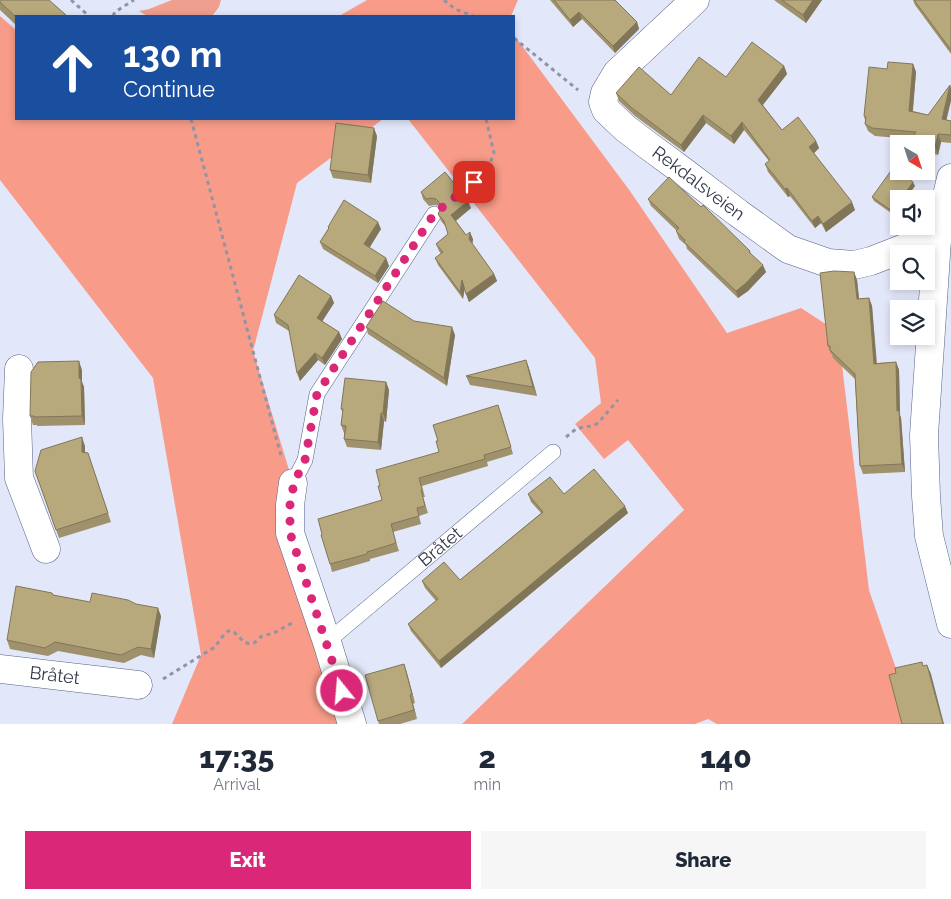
<!DOCTYPE html>
<meta charset="utf-8">
<style>
body{margin:0;font-family:Raleway,sans-serif;background:#f6f6f7;color:#1f2937;height:100vh;display:flex;flex-direction:column;font-size:19px;white-space:nowrap}
*{box-sizing:border-box;margin:0}
p{font-size:16px;color:#747a83}
.icon{flex:none;width:28px;height:28px;fill:none;stroke:currentColor;stroke-width:2;stroke-linecap:round;stroke-linejoin:round}
.map{position:relative;height:724px;overflow:hidden}
.side{display:flex;flex-direction:column;background:#fff;flex:1}
.side>*{flex:none}
.banner{position:absolute;left:15px;top:15px;width:500px;height:105px;border-radius:0px;box-shadow:0 2px 8px #0003;background:#1a4fa0;color:#fff;overflow:hidden}
.needle{width:32px;rotate:141deg}
.tools{position:absolute;left:890px;top:135px;display:grid;gap:10px}
.tools a{display:grid;place-items:center;width:45px;height:45px;border-radius:0px;background:#fff;box-shadow:0 2px 8px #0003;font-size:25px}
.pin{position:absolute;display:grid;place-items:center;width:42px;height:42px;color:#fff;margin:-21px;border-radius:10px;box-shadow:0 2px 8px #0006}
.me{position:absolute;width:55px;margin:-28px;rotate:343deg;stroke-linejoin:round;filter:drop-shadow(0 0 4px #0008)}
.turn{display:flex;align-items:center;gap:18px;height:105px;padding:0 25px;font-size:22px}
.turn .icon{width:65px;height:65px;stroke-width:2.5}
.turn b{display:block;font-size:35px;line-height:42px}
.eta{display:flex;justify-content:space-evenly;align-items:center;height:85px;text-align:center}
.eta b{font-size:30px;font-weight:800;line-height:35px}
.action{display:flex;gap:10px;margin-top:auto;padding:10px 25px}
.action a{flex:1;height:58px;border-radius:0px;background:#db2777;color:#fff;font-size:20px;font-weight:800;line-height:58px;text-align:center}
.action a+a{background:#f6f6f7;color:#1f2937}
.map>svg:first-child{display:block}
</style>
<div class="map">
<svg width="951" height="724" viewBox="0 0 951 724">
<rect width="100%" height="100%" fill="#e2e8fa"/>
<path fill="#f09e8d" d="M 172,0 L 221,0 L 219,7 L 212,16 L 147,16 L 139,11 L 149,9 Z"/>
<path fill="#f89c89" d="M 367,0 L 518,0 L 511,16 L 339,16 Z
M 0,16 L 16,30 L 16,119 L 383,119 L 297,183 L 253,351 L 293,483 L 290,533 L 351,724 L 172,724 L 201,655 L 153,378 L 0,180 Z
M 514,35 L 630,191 L 727,333 L 801,308 L 838,332 L 869,590 L 915,724 L 717,724 L 708,719 L 695,724 L 462,724 L 684,510 L 628,440 L 604,459 L 575,424 L 601,403 L 595,358 L 408,119 L 514,119 Z"/>
<g fill="none" stroke-linecap="round" stroke-linejoin="round">
<defs>
<g id="service">
<path d="M 293,483 L 305,460 L 317,394 L 434,214"/>
<path id="s1" d="M 327,642 L 553,452"/>
</g>
<g id="minor">
<path id="s2" d="M 695,0 L 617,73 L 605,93 L 603,102 L 606,110 L 625,128 L 646,144 L 684,172 L 738,213 L 788,249 L 828,263 L 854,265 L 871,261 L 907,247 L 937,240"/>
<path d="M 951,178 L 937,240 L 924,435 L 926,496 L 929,536 L 951,624"/>
<path d="M 19,369 L 17,419 L 19,478 L 46,549"/>
<path d="M 293,483 L 290,505 L 290,533 L 327,642 L 352,724"/>
<path id="s3" d="M 0,669 L 138,685"/>
</g>
</defs>
<use href="#service" stroke="#566086" stroke-width="16"/>
<use href="#minor" stroke="#566086" stroke-width="29"/>
<path stroke="#8f94a6" stroke-width="3" stroke-dasharray="4 4" stroke-linecap="butt" d="M 71,0 L 89,16
M 444,0 L 455,9 L 473,16
M 113,16 L 115,12 L 134,0
M 514,38 L 578,90
M 191,119 L 277,441 L 282,459
M 458,195 L 486,173 L 494,153 L 486,119
M 566,437 L 576,429 L 583,427 L 593,426 L 598,423 L 618,400
M 163,679 L 215,647 L 222,637 L 228,631 L 233,631 L 244,642 L 250,644 L 254,643 L 262,636 L 274,633 L 292,623"/>
<use href="#service" stroke="#fff" stroke-width="15"/>
<use href="#minor" stroke="#fff" stroke-width="28"/>
</g>
<path fill="#9e916c" d="M 0,0 L 16,16 L 16,25 L 0,10 Z
M 550,0 L 615,0 L 637,22 L 639,29 L 615,53 L 582,19 L 573,27 Z
M 774,0 L 822,0 L 806,23 Z
M 913,0 L 951,0 L 951,54 L 915,5 Z
M 913,64 L 916,72 L 913,111 L 951,121 L 951,143 L 941,142 L 938,155 L 926,152 L 926,144 L 910,144 L 909,141 L 910,139 L 875,136 L 868,131 L 865,124 L 865,120 L 864,116 L 887,69 Z
M 784,66 L 787,74 L 763,105 L 782,130 L 816,141 L 819,148 L 814,153 L 855,210 L 826,232 L 821,223 L 815,228 L 790,196 L 788,197 L 768,172 L 765,164 L 769,161 L 744,130 L 734,144 L 706,123 L 684,152 L 635,116 L 619,101 L 616,93 L 671,95 L 726,77 Z
M 377,136 L 371,183 L 333,178 L 330,170 Z
M 915,186 L 899,199 L 899,208 L 894,215 L 874,201 L 872,197 Z
M 421,192 L 471,208 L 456,221 L 466,235 L 473,239 L 472,244 L 494,274 L 497,281 L 469,302 L 464,288 L 463,299 L 438,265 L 435,258 L 441,254 L 439,251 L 436,244 L 448,234 L 446,227 L 441,221 L 438,214 L 441,208 L 439,206 L 435,205 L 429,206 L 423,199 Z
M 648,199 L 701,207 L 750,251 L 751,254 L 766,272 L 748,291 L 738,298 L 687,249 L 686,245 L 679,239 L 676,231 L 677,231 L 651,206 Z
M 328,227 L 381,229 L 369,247 L 386,258 L 389,266 L 378,283 L 323,249 L 320,242 L 328,229 Z
M 854,272 L 857,280 L 859,299 L 869,298 L 872,306 L 877,363 L 896,362 L 899,370 L 900,415 L 901,418 L 905,472 L 863,474 L 860,466 L 855,379 L 833,358 L 832,354 L 831,354 L 828,346 Z
M 331,296 L 334,303 L 322,321 L 339,332 L 342,339 L 325,365 L 318,360 L 300,381 L 289,331 L 276,323 L 274,315 Z
M 414,321 L 455,335 L 447,386 L 368,334 L 366,327 Z
M 526,360 L 537,396 L 470,385 L 466,376 Z
M 82,370 L 82,382 L 84,387 L 85,425 L 37,426 L 37,425 L 33,425 L 30,416 Z
M 386,382 L 389,390 L 386,422 L 384,421 L 381,450 L 347,447 L 344,439 L 344,433 L 341,425 L 343,413 L 341,409 Z
M 501,413 L 513,454 L 487,462 L 488,466 L 422,486 L 425,497 L 423,497 L 428,513 L 419,516 L 421,524 L 393,532 L 399,551 L 370,559 L 370,561 L 332,572 L 330,564 L 382,500 L 380,486 L 439,452 Z
M 85,446 L 85,452 L 88,453 L 111,522 L 59,538 L 35,471 Z
M 528,494 L 564,494 L 628,513 L 441,668 L 411,631 L 408,624 L 436,601 L 425,588 L 422,581 L 460,580 L 541,513 L 531,502 Z
M 53,595 L 161,616 L 154,658 L 141,655 L 124,663 L 58,651 L 48,656 L 10,649 L 7,640 Z
M 404,664 L 415,703 L 413,704 L 417,719 L 400,724 L 379,724 L 378,721 Z"/>
<path fill="#817658" d="M 813,0 L 822,0 L 806,23 L 803,15 Z
M 579,12 L 582,19 L 573,27 L 570,20 Z
M 637,22 L 639,29 L 615,53 L 613,46 Z
M 913,64 L 916,72 L 912,118 L 909,111 Z
M 784,66 L 787,74 L 761,107 L 758,100 Z
M 950,85 L 951,88 L 951,101 L 945,126 L 942,119 Z
M 703,115 L 706,123 L 684,152 L 681,145 Z
M 742,122 L 744,130 L 734,144 L 731,136 Z
M 374,128 L 377,136 L 371,183 L 368,175 Z
M 938,134 L 941,142 L 938,155 L 935,147 Z
M 816,141 L 819,148 L 812,155 L 809,147 Z
M 913,182 L 915,186 L 906,199 L 901,199 Z
M 787,188 L 790,196 L 788,197 L 785,189 Z
M 468,201 L 471,208 L 454,222 L 451,215 Z
M 852,202 L 855,210 L 826,232 L 823,224 Z
M 899,202 L 899,208 L 894,215 L 892,211 Z
M 818,216 L 821,223 L 815,228 L 812,221 Z
M 378,222 L 381,229 L 367,252 L 364,244 Z
M 470,232 L 473,239 L 472,247 L 469,239 Z
M 386,258 L 389,266 L 378,283 L 375,276 Z
M 763,265 L 766,272 L 748,291 L 738,298 L 736,291 Z
M 854,272 L 857,280 L 860,307 L 857,299 Z
M 494,274 L 497,281 L 469,302 L 466,294 Z
M 462,280 L 465,287 L 463,299 L 460,292 Z
M 331,296 L 334,303 L 320,325 L 317,318 Z
M 869,298 L 872,306 L 877,372 L 874,364 Z
M 452,327 L 455,335 L 447,386 L 444,378 Z
M 339,332 L 342,339 L 325,365 L 322,358 Z
M 315,353 L 318,360 L 300,381 L 297,373 Z
M 526,360 L 529,368 L 537,396 L 533,387 Z
M 79,361 L 82,370 L 82,382 L 84,387 L 85,425 L 82,416 L 79,378 Z
M 896,362 L 899,370 L 900,415 L 901,418 L 905,472 L 902,464 L 897,411 Z
M 386,382 L 389,390 L 386,422 L 383,413 Z
M 381,413 L 384,421 L 381,450 L 378,442 Z
M 82,437 L 85,446 L 85,460 L 82,452 Z
M 625,506 L 628,513 L 441,668 L 439,661 Z
M 158,608 L 161,616 L 154,658 L 151,649 Z
M 404,664 L 407,673 L 415,703 L 412,694 Z
M 927,665 L 931,674 L 944,724 L 943,724 Z
M 410,695 L 413,704 L 417,719 L 414,710 Z"/>
<path fill="#b8a97d" stroke="#817658" d="M 0,0 L 49,0 L 66,15 L 64,16 L 16,17 L 0,2 Z
M 554,0 L 615,0 L 637,22 L 613,46 L 579,12 L 570,20 Z
M 782,0 L 813,0 L 803,15 Z
M 914,0 L 951,0 L 951,50 Z
M 752,42 L 784,66 L 758,100 L 782,130 L 798,117 L 816,141 L 809,147 L 852,202 L 823,224 L 818,216 L 812,221 L 787,188 L 785,189 L 765,164 L 770,160 L 742,122 L 731,136 L 703,115 L 681,145 L 632,108 L 616,93 L 639,67 L 671,95 L 699,57 L 726,77 Z
M 888,62 L 913,64 L 909,111 L 928,115 L 950,85 L 942,119 L 951,121 L 951,135 L 938,134 L 935,147 L 926,145 L 926,144 L 920,144 L 909,141 L 916,132 L 872,128 L 865,124 L 866,117 L 864,116 L 869,67 L 887,69 Z
M 336,123 L 374,128 L 368,175 L 330,170 Z
M 893,168 L 913,182 L 901,199 L 899,199 L 899,202 L 892,211 L 872,197 Z
M 445,172 L 468,201 L 451,215 L 466,235 L 470,232 L 469,239 L 494,274 L 466,294 L 462,280 L 460,292 L 435,258 L 443,252 L 436,244 L 448,234 L 444,221 L 438,214 L 441,208 L 439,202 L 436,199 L 432,198 L 426,199 L 421,192 Z
M 669,177 L 701,207 L 703,205 L 750,251 L 749,252 L 763,265 L 745,284 L 736,291 L 684,242 L 685,240 L 676,231 L 679,228 L 648,199 Z
M 344,200 L 378,222 L 364,244 L 386,258 L 375,276 L 320,242 L 329,228 L 328,227 Z
M 834,271 L 854,272 L 857,299 L 869,298 L 874,364 L 896,362 L 897,411 L 899,410 L 902,464 L 860,466 L 855,374 L 830,350 L 830,346 L 828,346 L 820,273 Z
M 299,275 L 331,296 L 317,318 L 339,332 L 322,358 L 315,353 L 297,373 L 288,325 L 274,315 Z
M 383,301 L 414,321 L 452,327 L 444,378 L 366,327 Z
M 526,360 L 533,387 L 466,376 Z
M 79,361 L 79,378 L 81,379 L 82,416 L 34,417 L 34,416 L 30,416 L 31,372 L 38,362 Z
M 345,378 L 386,382 L 383,413 L 381,413 L 378,442 L 344,439 L 346,426 L 341,425 L 343,409 L 341,409 Z
M 498,405 L 511,447 L 484,455 L 485,459 L 419,478 L 422,489 L 421,490 L 425,506 L 417,508 L 419,516 L 391,524 L 396,543 L 367,552 L 367,554 L 330,564 L 321,535 L 322,534 L 318,519 L 382,500 L 378,486 L 380,486 L 376,470 L 439,452 L 436,441 L 438,441 L 433,425 Z
M 82,437 L 82,452 L 88,453 L 108,513 L 56,530 L 35,471 L 41,450 Z
M 594,469 L 625,506 L 439,661 L 408,624 L 438,599 L 422,581 L 444,562 L 460,580 L 543,512 L 528,494 L 550,477 L 564,494 Z
M 16,586 L 52,593 L 53,595 L 90,602 L 92,593 L 128,600 L 136,604 L 158,608 L 151,649 L 138,647 L 121,655 L 55,642 L 45,648 L 7,640 Z
M 922,662 L 923,666 L 927,665 L 943,724 L 902,724 L 889,675 L 896,673 L 895,668 Z
M 404,664 L 412,694 L 410,695 L 414,710 L 378,721 L 365,675 Z"/>
<g fill="none" stroke-linecap="round" stroke-linejoin="round">
<path stroke="#db2777" stroke-width="9" stroke-dasharray="0 16.2" d="M 342,691 L 290,533 L 290,505 L 294,483 L 305,460 L 317,394 L 434,214 L 474,182"/>
</g>
<g text-anchor="middle" stroke-width="4" stroke-linejoin="round" paint-order="stroke">
<g font-size="18" fill="#34384a" stroke="#f2f5fe">
<text dy="6" stroke="none"><textPath href="#s2" startOffset="266">Rekdalsveien</textPath></text>
<text dy="6" stroke="none"><textPath href="#s1" startOffset="148">Bråtet</textPath></text>
<text dy="6" stroke="none"><textPath href="#s3" startOffset="55">Bråtet</textPath></text>
</g>
</g>
</svg>
<div class="tools">
<a><svg class="needle" viewBox="-14 -14 28 28"><path d="M0-13l5 13h-10z" fill="#e53935"/><path d="M0 13l5-13h-10z" fill="#747a83"/></svg></a>
<a><svg class="icon" aria-label="sound" viewBox="0 0 24 24"><path d="M4 9h4l5-4v14l-5-4H4zM17 9q2 3 0 6"/></svg></a>
<a><svg class="icon" aria-label="search" viewBox="0 0 24 24"><circle cx="10" cy="10" r="6"/><path d="M15 15l6 6"/></svg></a>
<a><svg class="icon" aria-label="layers" viewBox="0 0 24 24"><path d="M12 4l9 5-9 5-9-5zM3 14l9 5 9-5"/></svg></a>
</div>
<div class="pin" style="left:474px;top:182px;background:#d93025"><svg class="icon" aria-label="arrive" viewBox="0 0 24 24"><path d="M6 21V4h12l-3 4 3 4H6"/></svg></div>
<svg class="me" style="left:342px;top:691px" viewBox="-20 -20 40 40"><circle r="17" fill="#db2777" stroke="#fff" stroke-width="3"/><path d="M0-11L8 9 0 5-8 9z" fill="#fff"/></svg>
<div class="banner">
<div class="turn"><svg class="icon" aria-label="ahead" viewBox="0 0 24 24"><path d="M12 20V5M6 11l6-6 6 6"/></svg><div><b>130 m</b>Continue</div></div>
</div>
</div>
<section class="side">
<div class="eta">
<div><b>17:35</b><p>Arrival</p></div>
<div><b>2</b><p>min</p></div>
<div><b>140</b><p>m</p></div>
</div>
<div class="action"><a>Exit</a><a>Share</a></div>
</section>
